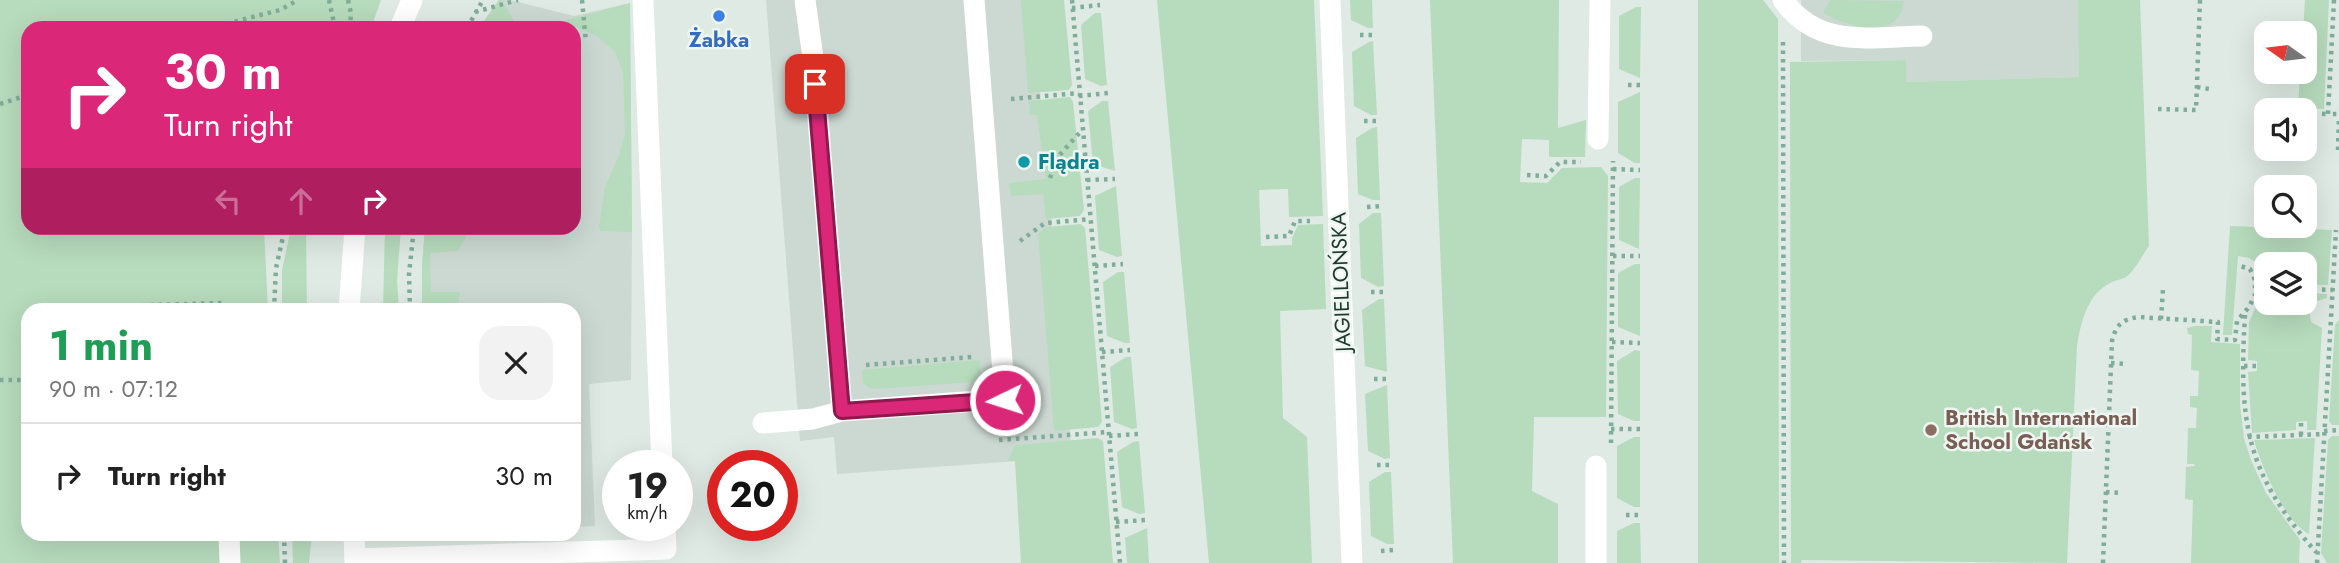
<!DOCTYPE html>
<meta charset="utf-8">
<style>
body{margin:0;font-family:Jost,sans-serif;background:#f2f2f2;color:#222;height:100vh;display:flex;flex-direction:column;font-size:26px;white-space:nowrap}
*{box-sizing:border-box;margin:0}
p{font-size:23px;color:#767676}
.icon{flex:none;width:38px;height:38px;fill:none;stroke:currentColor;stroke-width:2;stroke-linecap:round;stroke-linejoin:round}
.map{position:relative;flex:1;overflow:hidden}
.sheet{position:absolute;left:21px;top:303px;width:560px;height:238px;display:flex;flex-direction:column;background:#fff;border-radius:21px;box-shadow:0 7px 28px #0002}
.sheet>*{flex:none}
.guide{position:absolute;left:21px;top:21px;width:560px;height:214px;border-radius:21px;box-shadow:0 7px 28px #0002;background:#db2777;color:#fff;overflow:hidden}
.needle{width:46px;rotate:284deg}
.fabs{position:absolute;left:2254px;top:21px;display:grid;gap:14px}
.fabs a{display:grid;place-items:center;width:63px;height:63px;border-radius:14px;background:#fff;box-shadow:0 7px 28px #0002;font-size:35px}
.speed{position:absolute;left:602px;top:450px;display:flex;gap:14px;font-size:35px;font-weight:700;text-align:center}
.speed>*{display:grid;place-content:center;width:91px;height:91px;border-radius:50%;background:#fff;box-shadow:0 7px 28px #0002;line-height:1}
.speed small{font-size:18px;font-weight:400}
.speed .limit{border:10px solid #d22;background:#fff;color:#111}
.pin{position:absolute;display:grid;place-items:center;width:60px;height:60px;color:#fff;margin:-30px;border-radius:14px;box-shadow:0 4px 10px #0006}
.me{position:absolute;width:77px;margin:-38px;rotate:266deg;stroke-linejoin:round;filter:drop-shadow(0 0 5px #0008)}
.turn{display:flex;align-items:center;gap:24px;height:147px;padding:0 28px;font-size:32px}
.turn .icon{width:91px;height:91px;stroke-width:2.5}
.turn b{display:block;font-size:49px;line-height:60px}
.lanes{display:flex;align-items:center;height:66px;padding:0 28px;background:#0003;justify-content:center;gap:35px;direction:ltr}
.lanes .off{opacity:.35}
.round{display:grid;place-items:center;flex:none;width:74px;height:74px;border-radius:21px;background:#f2f2f2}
.head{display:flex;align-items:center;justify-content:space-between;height:119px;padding:0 28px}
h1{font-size:42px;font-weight:700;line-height:52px;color:#1e9e55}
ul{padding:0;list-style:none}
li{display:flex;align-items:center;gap:21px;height:105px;padding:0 28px;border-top:2px solid #e0e0e0}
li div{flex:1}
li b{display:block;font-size:26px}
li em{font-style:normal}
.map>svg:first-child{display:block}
</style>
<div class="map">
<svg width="2339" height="563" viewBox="0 0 2339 563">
<rect width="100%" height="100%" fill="#deeae3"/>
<path fill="#ccd9d2" d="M 499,0 L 510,0 L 574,16 L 630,3 L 632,232 L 631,380 L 589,384 L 595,526 L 574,527 L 574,310 L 422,310 L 422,266 L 425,228 L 574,228 L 574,28 L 479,28 Z
M 766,0 L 1032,0 L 1072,457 L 837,474 L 834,437 L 800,441 Z
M 1801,0 L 2083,0 L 2080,77 L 1906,82 L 1906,60 L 1801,61 Z"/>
<path fill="#b7dbbd" d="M 0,0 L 381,0 L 371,28 L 28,28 L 28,228 L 264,228 L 268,310 L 28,310 L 28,534 L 278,534 L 280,563 L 0,563 Z
M 499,0 L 502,0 L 515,23 L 559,22 L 630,3 L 632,232 L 601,231 L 599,228 L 605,187 L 619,155 L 625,134 L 623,73 L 615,52 L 597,36 L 576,27 L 479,28 Z
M 1021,0 L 1064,0 L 1072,85 L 1069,90 L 1028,93 Z
M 1157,0 L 1314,0 L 1323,216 L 1289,217 L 1288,189 L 1259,190 L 1261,246 L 1292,245 L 1292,238 L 1298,225 L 1323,224 L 1326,309 L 1280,311 L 1283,418 L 1307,437 L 1312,563 L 1209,563 Z
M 1350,0 L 1372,0 L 1373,28 L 1368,28 L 1351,20 Z
M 1430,0 L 1559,0 L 1558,128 L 1586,120 L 1585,157 L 1549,157 L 1549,140 L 1522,139 L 1520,182 L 1547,183 L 1562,168 L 1601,167 L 1608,176 L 1606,417 L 1534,417 L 1532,491 L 1558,504 L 1558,563 L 1453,563 Z
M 1698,0 L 1763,0 L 1778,19 L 1779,563 L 1698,563 Z
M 1830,0 L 1904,1 C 1898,44 1847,26 1823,13 Z
M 2078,0 L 2140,0 L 2149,246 C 2143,254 2134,272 2126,277 C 2121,280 2115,280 2110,283 C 2087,295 2081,322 2077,346 L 2067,563 L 1802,560 L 1801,563 L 1791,563 L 1790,62 L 1906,60 L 1906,82 L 2079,77 Z
M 2305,0 L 2329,0 L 2324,109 L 2298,108 L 2300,72 L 2305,72 L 2305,33 L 2303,33 Z
M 1636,7 L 1641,7 L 1640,78 L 1619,69 L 1619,16 Z
M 1095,13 L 1101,13 L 1107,85 L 1101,86 L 1085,79 L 1081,25 Z
M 1373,41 L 1377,115 L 1371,115 L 1354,106 L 1352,52 L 1369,42 Z
M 1640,92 L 1640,163 L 1635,163 L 1618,153 L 1618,102 Z
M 1070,97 L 1073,102 L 1084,210 L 1080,216 L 1046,219 L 1043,194 L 1011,196 L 1009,183 L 1046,179 L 1037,115 L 1030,115 L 1029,101 Z
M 1102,101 L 1108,101 L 1115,171 L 1093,164 L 1088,111 Z
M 1377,127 L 1380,200 L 1373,200 L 1358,194 L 1356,138 L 1372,128 Z
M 1635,178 L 1640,178 L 1639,249 L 1619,240 L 1619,187 Z
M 1116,186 L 1122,256 L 1117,257 L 1099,250 L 1095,196 Z
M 1373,213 L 1381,213 L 1384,286 L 1378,287 L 1361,278 L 1359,224 Z
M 1081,224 L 1085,228 L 1102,422 L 1098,427 L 1054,431 L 1038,234 L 1046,227 Z
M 2230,226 L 2332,230 L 2328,285 L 2305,285 L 2305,264 L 2266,264 L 2266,283 L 2264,283 L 2259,264 L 2249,258 L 2238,256 L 2232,335 L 2223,335 Z
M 291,228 L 306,228 L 307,310 L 282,310 L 282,270 Z
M 385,228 L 401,228 L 397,281 L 399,310 L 383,310 Z
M 425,228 L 452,228 L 453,231 L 470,230 L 458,251 L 430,253 L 431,292 L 460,292 L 457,310 L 422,310 L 422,266 Z
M 1635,264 L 1640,264 L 1640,336 L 1618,327 L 1618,273 Z
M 1118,272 L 1124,272 L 1130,343 L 1125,343 L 1107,336 L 1103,282 Z
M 2263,292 L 2266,292 L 2266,303 L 2305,303 L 2305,293 L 2327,294 L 2327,298 L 2313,302 L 2309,311 L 2311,322 L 2322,328 L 2316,430 L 2307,430 L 2307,421 L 2296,422 L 2296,430 L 2252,433 L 2248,372 L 2257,371 L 2257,361 L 2248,360 L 2249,322 Z
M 1379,299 L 1384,299 L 1387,372 L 1365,366 L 1362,310 Z
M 2339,320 L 2339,425 L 2332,425 L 2329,421 L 2335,325 Z
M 2195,326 L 2212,326 L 2211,342 L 2240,344 L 2240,405 L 2244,438 L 2251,460 L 2266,493 L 2300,540 L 2299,563 L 2191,563 L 2193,500 L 2185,499 L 2186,467 L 2195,466 L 2194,464 L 2187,464 L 2188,428 L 2196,428 L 2197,408 L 2190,407 L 2190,396 L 2198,396 L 2199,371 L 2191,370 L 2192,335 L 2188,334 L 2187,328 Z
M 1635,350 L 1640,351 L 1640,421 L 1634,421 L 1618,414 L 1617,361 Z
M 1126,357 L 1131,357 L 1137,428 L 1132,429 L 1114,422 L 1110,367 Z
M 980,360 L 980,374 L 973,382 L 875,389 L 869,388 L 863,383 L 862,370 Z
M 1387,385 L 1390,458 L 1385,459 L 1368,451 L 1365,394 Z
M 2332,436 L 2339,436 L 2339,563 L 2327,563 L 2321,553 L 2328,440 Z
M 1634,437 L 1640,437 L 1640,507 L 1634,507 L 1617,498 L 1617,446 Z
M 1098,438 L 1103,441 L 1113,563 L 1021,563 L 1015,461 L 1008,461 L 1015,445 Z
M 2315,438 L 2309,534 C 2285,523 2261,465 2254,440 Z
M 1139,441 L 1145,513 L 1139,514 L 1122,507 L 1117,452 L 1133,442 Z
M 1385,472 L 1391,472 L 1394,544 L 1387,544 L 1371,536 L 1369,482 Z
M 1634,523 L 1640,523 L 1641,563 L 1617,563 L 1617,531 Z
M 1147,528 L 1149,563 L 1127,563 L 1125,538 Z
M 292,534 L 312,534 L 309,563 L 293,563 Z"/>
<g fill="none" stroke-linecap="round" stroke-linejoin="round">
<path stroke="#7fad9a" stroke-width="4.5" stroke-dasharray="3.5 5" stroke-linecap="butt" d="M 329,0 L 335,28
M 348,0 L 351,13 L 350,28
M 582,0 L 586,42
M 1072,0 L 1120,563
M 2334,0 L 2328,114 L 2339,114
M 1072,8 L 1100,5
M 475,12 L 518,0
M 210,28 L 280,10 L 298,0
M 467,28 L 483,0
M 1360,35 L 1373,35
M 1783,42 L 1784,563
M 1628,85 L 1640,85
M 2197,87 L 2209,89
M 1079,96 L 1108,93
M 1011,99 L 1079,93
M 0,104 L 28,95
M 2158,109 L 2196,110 L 2200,0
M 2305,113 L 2328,114
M 1364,121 L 1377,121
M 2338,150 L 2339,119
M 1613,169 L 1640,170
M 1527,175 L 1546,176 L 1560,162 L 1581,162
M 1050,178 L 1057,158 L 1082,130
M 1087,180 L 1115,179
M 1367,207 L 1381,206
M 1266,237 L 1289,236 L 1295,221 L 1310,221
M 1020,241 L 1045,223 L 1090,219
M 1613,256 L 1640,256
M 1095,266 L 1123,264
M 2256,287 L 2266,287
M 2305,289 L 2333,290
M 1371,292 L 1384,292
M 68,310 L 68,307 L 225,303 L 225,310
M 274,310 L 276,268 L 285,228
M 410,310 L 409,274 L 414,228
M 2245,315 C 2239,420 2244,471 2316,552
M 2161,319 L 2163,289
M 1612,342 L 1640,343
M 1102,352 L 1130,350
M 2111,363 L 2127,364
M 866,365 L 972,357
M 2244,366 L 2257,366
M 1374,379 L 1387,379
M 0,380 L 28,380
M 1611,429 L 1640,429
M 2324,431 L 2339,430
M 2301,435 L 2301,421
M 1109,436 L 1138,434
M 2248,437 L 2324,434
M 999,440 L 1109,432
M 1611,443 L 1613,161
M 1377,465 L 1391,465
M 2106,492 L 2122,493
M 1626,515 L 1640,515
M 1116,522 L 1146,520
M 284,534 L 285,563
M 1381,551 L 1394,550
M 2103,563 L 2112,341 C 2116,325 2122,319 2139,317 L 2218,322 L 2217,339 L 2235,340 L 2237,321 L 2249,307 L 2255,295 L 2255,280 L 2250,269 L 2240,266
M 2317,563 L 2336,230"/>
<path stroke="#fff" stroke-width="21" d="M 643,0 L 662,466
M 805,0 L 813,58 L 842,411 L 1005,399 L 974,0
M 1783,0 C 1818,49 1869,37 1922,36
M 1598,139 L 1600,0
M 763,423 L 813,419 L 842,411
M 229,534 L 230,563
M 355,559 L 666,549 L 665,525"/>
<path stroke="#fff" stroke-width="21" d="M 1330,0 L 1352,563
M 1596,563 L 1596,466"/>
<path stroke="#fff" stroke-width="21" d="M 400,28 L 412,0
M 349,310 L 355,228
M 354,534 L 355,563"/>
</g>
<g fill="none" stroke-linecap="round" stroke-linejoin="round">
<defs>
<path id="route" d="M 815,84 L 842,411 L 1005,400"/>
</defs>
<use href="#route" stroke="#8e194d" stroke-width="18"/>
<use href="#route" stroke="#db2777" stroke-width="12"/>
</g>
<circle fill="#3f7fe0" stroke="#eef6f2" stroke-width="2.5" cx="719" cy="16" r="7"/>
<circle fill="#0f9aa8" stroke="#eef6f2" stroke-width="2.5" cx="1024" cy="162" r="7"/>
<circle fill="#8d6e63" stroke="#eef6f2" stroke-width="2.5" cx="1931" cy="430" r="7"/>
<g text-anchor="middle" stroke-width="5" stroke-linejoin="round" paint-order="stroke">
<g font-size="21" font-weight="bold" fill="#366cbe" stroke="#eef6f2">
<text x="719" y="47">Żabka</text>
</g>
<g font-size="21" font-weight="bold" fill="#0d838f" stroke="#eef6f2" text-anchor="start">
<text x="1038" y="169">Flądra</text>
</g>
<g font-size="21" fill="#203930" stroke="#eef6f2">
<text transform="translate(1341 282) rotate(-92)" y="7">JAGIELLOŃSKA</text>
</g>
<g font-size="21" font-weight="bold" fill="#785e54" stroke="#eef6f2" text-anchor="start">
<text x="1945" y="425">British International<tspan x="1945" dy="24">School Gdańsk</tspan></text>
</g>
</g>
</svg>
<div class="fabs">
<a><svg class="needle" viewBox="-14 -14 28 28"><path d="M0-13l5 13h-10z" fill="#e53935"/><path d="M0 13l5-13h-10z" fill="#767676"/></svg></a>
<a><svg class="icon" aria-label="sound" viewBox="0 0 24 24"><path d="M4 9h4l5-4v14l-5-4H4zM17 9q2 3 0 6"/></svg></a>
<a><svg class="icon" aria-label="search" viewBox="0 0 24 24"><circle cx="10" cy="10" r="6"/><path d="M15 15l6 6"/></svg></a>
<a><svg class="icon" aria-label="layers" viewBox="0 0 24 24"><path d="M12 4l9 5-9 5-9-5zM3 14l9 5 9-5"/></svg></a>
</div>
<div class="speed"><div>19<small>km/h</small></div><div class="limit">20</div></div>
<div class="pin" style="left:815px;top:84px;background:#d93025"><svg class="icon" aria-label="arrive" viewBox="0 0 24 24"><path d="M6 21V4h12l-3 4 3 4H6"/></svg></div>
<svg class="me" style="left:1005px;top:400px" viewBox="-20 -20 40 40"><circle r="17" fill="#db2777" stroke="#fff" stroke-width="3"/><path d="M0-11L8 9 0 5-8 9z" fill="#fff"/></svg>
<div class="guide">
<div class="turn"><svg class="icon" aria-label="right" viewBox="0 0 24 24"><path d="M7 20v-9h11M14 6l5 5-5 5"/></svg><div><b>30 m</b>Turn right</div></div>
<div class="lanes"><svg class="icon off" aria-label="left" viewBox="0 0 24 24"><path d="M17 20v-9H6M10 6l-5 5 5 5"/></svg><svg class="icon off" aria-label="ahead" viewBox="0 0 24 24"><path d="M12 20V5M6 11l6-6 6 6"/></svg><svg class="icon" aria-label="right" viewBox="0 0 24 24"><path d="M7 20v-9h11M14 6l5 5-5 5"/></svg></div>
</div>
<section class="sheet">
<div class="head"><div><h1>1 min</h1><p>90 m · 07:12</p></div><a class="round"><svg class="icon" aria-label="close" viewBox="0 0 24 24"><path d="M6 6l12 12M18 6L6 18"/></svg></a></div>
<ul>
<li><svg class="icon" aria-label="right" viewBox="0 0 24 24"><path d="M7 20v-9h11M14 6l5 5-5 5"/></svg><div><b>Turn right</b></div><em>30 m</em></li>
</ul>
</section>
</div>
